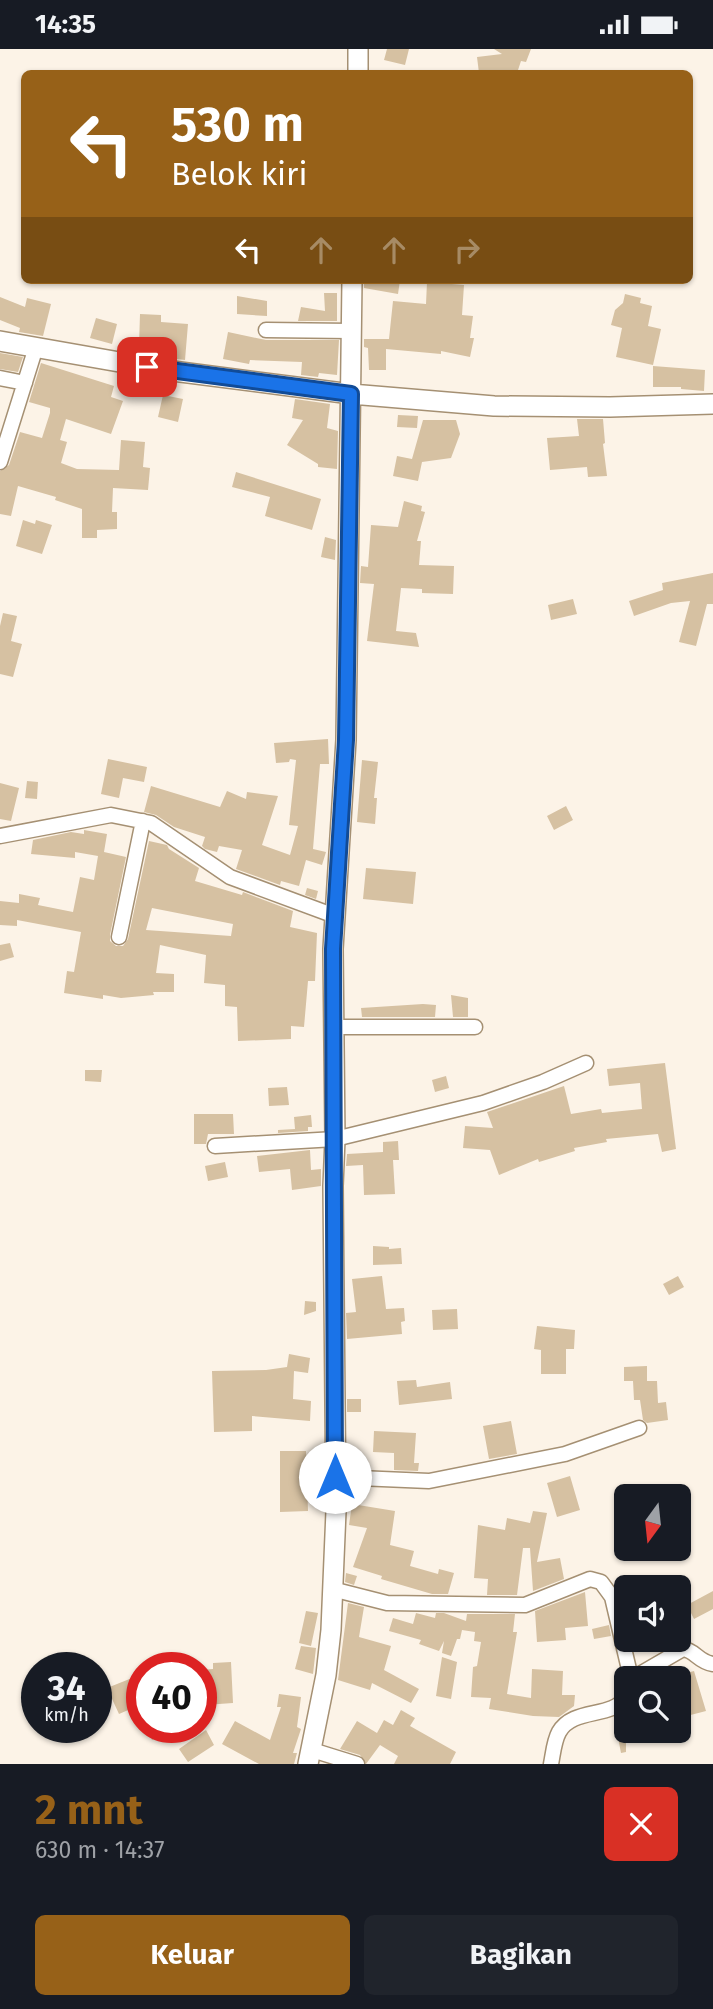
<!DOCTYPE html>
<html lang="id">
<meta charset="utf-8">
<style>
body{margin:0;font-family:"Fira Sans",sans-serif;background:#20242c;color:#f1f3f6;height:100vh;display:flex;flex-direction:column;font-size:26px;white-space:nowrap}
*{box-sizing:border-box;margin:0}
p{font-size:23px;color:#9ea1a6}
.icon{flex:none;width:38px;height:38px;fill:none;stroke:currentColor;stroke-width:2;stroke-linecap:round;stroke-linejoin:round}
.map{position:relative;height:1715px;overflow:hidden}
.side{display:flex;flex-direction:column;background:#171b24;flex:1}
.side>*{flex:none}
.top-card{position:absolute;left:21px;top:21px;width:672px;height:214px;border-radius:10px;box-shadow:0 2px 5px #0004;background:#976118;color:#fff;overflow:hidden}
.needle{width:46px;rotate:195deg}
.controls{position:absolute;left:614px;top:1435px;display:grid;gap:14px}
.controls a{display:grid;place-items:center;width:77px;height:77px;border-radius:10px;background:#171b24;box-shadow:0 2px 5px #0004;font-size:35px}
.speed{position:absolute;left:21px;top:1603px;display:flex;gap:14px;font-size:35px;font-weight:700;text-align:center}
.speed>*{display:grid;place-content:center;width:91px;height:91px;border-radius:50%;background:#171b24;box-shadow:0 2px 5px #0004;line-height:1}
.speed small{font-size:18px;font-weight:400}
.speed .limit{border:10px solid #d22;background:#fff;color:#111}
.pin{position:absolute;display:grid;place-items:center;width:60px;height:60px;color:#fff;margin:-30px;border-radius:14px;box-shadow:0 4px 10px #0006}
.me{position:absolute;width:77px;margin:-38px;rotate:0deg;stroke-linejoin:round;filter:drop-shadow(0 0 5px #0008)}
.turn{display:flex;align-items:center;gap:24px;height:147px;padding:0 35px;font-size:32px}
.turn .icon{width:91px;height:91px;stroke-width:2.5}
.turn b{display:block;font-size:49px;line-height:60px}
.lanes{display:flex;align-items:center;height:66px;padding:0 35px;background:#0003;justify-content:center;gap:35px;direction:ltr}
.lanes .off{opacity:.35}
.round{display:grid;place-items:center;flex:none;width:74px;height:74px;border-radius:10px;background:#20242c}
.head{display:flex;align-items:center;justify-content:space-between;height:119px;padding:0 35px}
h1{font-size:42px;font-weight:700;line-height:52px;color:#976118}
.action{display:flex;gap:14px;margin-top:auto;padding:14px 35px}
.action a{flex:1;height:80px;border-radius:10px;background:#976118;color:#fff;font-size:28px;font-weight:700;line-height:80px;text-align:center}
.action a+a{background:#20242c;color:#f1f3f6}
.status{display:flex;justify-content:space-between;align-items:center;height:49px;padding:0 35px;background:#171b24;direction:ltr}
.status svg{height:19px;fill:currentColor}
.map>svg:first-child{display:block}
</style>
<div class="status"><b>14:35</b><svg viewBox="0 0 49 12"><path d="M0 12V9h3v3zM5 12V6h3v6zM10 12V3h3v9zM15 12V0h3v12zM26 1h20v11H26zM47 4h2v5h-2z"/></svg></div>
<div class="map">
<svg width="713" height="1715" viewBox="0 0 713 1715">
<rect width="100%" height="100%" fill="#fcf3e7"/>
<path fill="#d6c1a2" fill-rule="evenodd" d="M 387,0 L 409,0 L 405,16 L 384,11 Z
M 494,0 L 531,0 L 526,13 L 521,12 L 517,24 L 479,24 L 477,8 L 502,5 Z
M 364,231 L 400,231 L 398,245 L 364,239 Z
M 427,233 L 464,236 L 462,266 L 473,267 L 470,289 L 474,289 L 470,308 L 441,302 L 441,305 L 386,300 L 386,321 L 369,321 L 368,299 L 364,298 L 364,290 L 389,290 L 393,252 L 426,255 Z
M 324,244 L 337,244 L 337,272 L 298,272 L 301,258 L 325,262 Z
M 625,245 L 641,249 L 640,254 L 652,257 L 648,277 L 661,280 L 653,316 L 616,308 L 622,279 L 611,276 L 615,261 L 623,254 Z
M 237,247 L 267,252 L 267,267 L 237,265 Z
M 0,248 L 25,258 L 27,249 L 51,255 L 43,287 L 19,283 L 20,279 L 0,271 Z
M 140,265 L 161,266 L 161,273 L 188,275 L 185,311 L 168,309 L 168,301 L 164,300 L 164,297 L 139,297 Z
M 96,269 L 117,275 L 112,295 L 90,289 Z
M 228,283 L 266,291 L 339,291 L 337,326 L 319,324 L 318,328 L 301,326 L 302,313 L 250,311 L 249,315 L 223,310 Z
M 0,304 L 23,308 L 18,323 L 0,320 Z
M 41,314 L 114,337 L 111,348 L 123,352 L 111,385 L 66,370 L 60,391 L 67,393 L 61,414 L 77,420 L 119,421 L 121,391 L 145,393 L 143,418 L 150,419 L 148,441 L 113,439 L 112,463 L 117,463 L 117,480 L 97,481 L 97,489 L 82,489 L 82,460 L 55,451 L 56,448 L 18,437 L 11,467 L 0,465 L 0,422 L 9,416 L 20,383 L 42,389 L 50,364 L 50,359 L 29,353 Z
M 653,317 L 705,321 L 704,342 L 681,340 L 681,338 L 653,338 Z
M 163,346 L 183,350 L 178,373 L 158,368 Z
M 295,350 L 330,355 L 327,379 L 338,382 L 337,420 L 318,418 L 318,415 L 287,396 L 303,371 L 292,369 Z
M 398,366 L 418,367 L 417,379 L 397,378 Z
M 577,370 L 603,370 L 605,394 L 603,395 L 607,427 L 588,428 L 587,418 L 550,421 L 547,389 L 579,387 Z
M 423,371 L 456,371 L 460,385 L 451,409 L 422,413 L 418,432 L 393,427 L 397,407 L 412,410 Z
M 236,423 L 321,450 L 312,481 L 265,467 L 270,448 L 232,438 Z
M 404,452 L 422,457 L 421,462 L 425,463 L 417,492 L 421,492 L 419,516 L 454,517 L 453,545 L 422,544 L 422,540 L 401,539 L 396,582 L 416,584 L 419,598 L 367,592 L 374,535 L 360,534 L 361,517 L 368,518 L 371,476 L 398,478 Z
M 23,471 L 35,475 L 36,471 L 52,476 L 42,505 L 16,497 Z
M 325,488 L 336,491 L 335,511 L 321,508 Z
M 713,524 L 713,555 L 707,555 L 696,597 L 679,593 L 690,552 L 671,554 L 634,567 L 629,552 L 663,541 L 662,534 Z
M 573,550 L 577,565 L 551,571 L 548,556 Z
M 3,564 L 17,567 L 11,592 L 22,595 L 13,628 L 0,625 L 0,577 Z
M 328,690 L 329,715 L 320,715 L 313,800 L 326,803 L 322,816 L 306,811 L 299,837 L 281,832 L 280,836 L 236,820 L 242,801 L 219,797 L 217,803 L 205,800 L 202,797 L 205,788 L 174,778 L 156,766 L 144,763 L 151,737 L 220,758 L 227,742 L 246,750 L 247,743 L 278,747 L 262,796 L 290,806 L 298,777 L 289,776 L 296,711 L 290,710 L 289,713 L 276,714 L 274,694 Z
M 108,710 L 147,718 L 144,733 L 123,729 L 119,749 L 101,745 Z
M 362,711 L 378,713 L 374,749 L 377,749 L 375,775 L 357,773 Z
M 27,732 L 38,733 L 37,750 L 25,749 Z
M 0,734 L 19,739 L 11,772 L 0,770 Z
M 566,757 L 573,771 L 554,781 L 547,767 Z
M 84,781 L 107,785 L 104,803 L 126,808 L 110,886 L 110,892 L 116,897 L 123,897 L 128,890 L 149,792 L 167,796 L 169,800 L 199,819 L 195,832 L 242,846 L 243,843 L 293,862 L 290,878 L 317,884 L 315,932 L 308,932 L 304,978 L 291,977 L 291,990 L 238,992 L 237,958 L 225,957 L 225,936 L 204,934 L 206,906 L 160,896 L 156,924 L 174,925 L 174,943 L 153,943 L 154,946 L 121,949 L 103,946 L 103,950 L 64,944 L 67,922 L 74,923 L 81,883 L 17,871 L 17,877 L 0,876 L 0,852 L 19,854 L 19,845 L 40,849 L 38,856 L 73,863 L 80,828 L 94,831 L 98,807 L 75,803 L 75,809 L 31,805 L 33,791 L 71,783 L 84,785 ZM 152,859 L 233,875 L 231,887 L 146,881 Z
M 366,819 L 416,823 L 413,855 L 363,850 Z
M 307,839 L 318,842 L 316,850 L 305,846 Z
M 10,894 L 14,908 L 0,912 L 0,896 Z
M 451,946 L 468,949 L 468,968 L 453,968 Z
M 423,955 L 436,956 L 435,968 L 362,968 L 361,959 Z
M 665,1014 L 676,1100 L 662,1103 L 658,1085 L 606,1090 L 607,1093 L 574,1099 L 575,1102 L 539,1113 L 538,1110 L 499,1126 L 490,1101 L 463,1099 L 465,1077 L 493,1079 L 487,1063 L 564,1037 L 571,1065 L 601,1060 L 602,1064 L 642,1060 L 640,1034 L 609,1037 L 607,1020 Z
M 85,1021 L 102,1021 L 101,1033 L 85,1032 Z
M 446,1027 L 449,1039 L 435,1043 L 432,1031 Z
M 287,1038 L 289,1056 L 269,1057 L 268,1039 Z
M 194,1065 L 233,1065 L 234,1085 L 208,1085 L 206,1095 L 194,1095 Z
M 311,1066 L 312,1078 L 308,1078 L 308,1082 L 278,1084 L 278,1081 L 295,1080 L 294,1068 Z
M 398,1092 L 399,1111 L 393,1111 L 395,1145 L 364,1146 L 363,1116 L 346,1117 L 347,1105 L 383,1103 L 383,1093 Z
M 310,1101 L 311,1121 L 321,1120 L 321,1137 L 292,1141 L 290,1120 L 259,1123 L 257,1107 Z
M 225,1113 L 228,1128 L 208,1132 L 205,1117 Z
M 373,1197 L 389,1198 L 389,1200 L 401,1199 L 402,1215 L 373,1216 Z
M 382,1227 L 386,1260 L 404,1259 L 405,1272 L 401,1273 L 402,1285 L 347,1290 L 346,1264 L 356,1263 L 352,1230 Z
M 678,1227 L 684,1238 L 669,1246 L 663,1235 Z
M 305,1252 L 316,1253 L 316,1262 L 304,1266 Z
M 457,1260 L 458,1280 L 433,1281 L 432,1261 Z
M 537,1277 L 575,1281 L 574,1300 L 566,1300 L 566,1325 L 541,1325 L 541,1301 L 534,1300 Z
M 289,1305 L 310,1309 L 308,1324 L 294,1322 L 293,1350 L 311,1352 L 310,1372 L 252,1367 L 252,1382 L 214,1383 L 212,1322 L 266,1321 L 287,1318 Z
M 647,1317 L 647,1332 L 657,1332 L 658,1354 L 666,1353 L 668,1371 L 647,1374 L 643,1371 L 640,1351 L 634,1351 L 633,1332 L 624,1332 L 624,1318 Z
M 416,1331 L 417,1338 L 450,1333 L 452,1350 L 399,1356 L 397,1332 Z
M 347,1350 L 361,1350 L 361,1363 L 347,1363 Z
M 511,1372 L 517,1405 L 489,1410 L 483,1377 Z
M 374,1382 L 416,1384 L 414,1414 L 419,1414 L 418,1422 L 394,1421 L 394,1404 L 373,1403 Z
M 280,1402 L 306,1402 L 308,1462 L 280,1463 Z
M 570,1427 L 580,1461 L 557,1468 L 547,1434 Z
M 352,1455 L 395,1462 L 390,1496 L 414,1502 L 410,1517 L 438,1525 L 439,1520 L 454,1524 L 448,1545 L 432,1545 L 381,1530 L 382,1527 L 353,1518 L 367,1479 L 349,1476 Z
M 533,1462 L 547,1464 L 537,1513 L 560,1509 L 564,1530 L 533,1542 L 530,1499 L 523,1499 L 517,1546 L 487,1546 L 488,1530 L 474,1529 L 478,1476 L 505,1481 L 507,1469 L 530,1474 Z
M 346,1524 L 357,1527 L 354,1536 L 345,1533 Z
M 713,1542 L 713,1560 L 694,1570 L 687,1556 Z
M 585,1543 L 588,1577 L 565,1579 L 566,1591 L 537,1593 L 535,1562 Z
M 348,1554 L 364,1558 L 359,1588 L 391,1597 L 384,1621 L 419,1640 L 411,1654 L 372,1634 L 370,1641 L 338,1631 Z
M 306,1562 L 318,1564 L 311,1597 L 299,1594 Z
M 416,1564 L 435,1569 L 436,1564 L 444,1564 L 466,1572 L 467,1565 L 515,1565 L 513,1583 L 517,1583 L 507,1645 L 531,1649 L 532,1620 L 563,1622 L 562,1646 L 575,1646 L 574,1657 L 559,1668 L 533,1667 L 489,1660 L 491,1649 L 471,1648 L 473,1618 L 477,1617 L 481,1593 L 474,1592 L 475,1583 L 462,1581 L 460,1590 L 457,1590 L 451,1607 L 442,1604 L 444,1592 L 439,1602 L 419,1595 L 421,1591 L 389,1582 L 393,1569 L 413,1575 Z
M 609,1576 L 611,1587 L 594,1590 L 592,1580 Z
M 301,1597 L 316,1599 L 313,1625 L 295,1620 Z
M 442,1608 L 457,1613 L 451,1650 L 436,1647 Z
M 231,1613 L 233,1654 L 205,1656 L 201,1621 L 213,1620 L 213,1614 Z
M 694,1622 L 706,1662 L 679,1669 L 679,1626 Z
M 142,1625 L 142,1655 L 119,1665 L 107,1639 Z
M 279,1645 L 301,1648 L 297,1678 L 301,1680 L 293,1704 L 297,1704 L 294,1715 L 259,1715 L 222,1695 L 235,1672 L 270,1691 L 281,1658 L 277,1658 Z
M 401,1661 L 415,1669 L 410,1677 L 456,1703 L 450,1715 L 394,1715 L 398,1707 L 380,1696 L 366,1715 L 360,1706 L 340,1700 L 357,1672 L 377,1684 L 384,1671 L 393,1676 Z
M 626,1671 L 626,1703 L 621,1704 L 615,1673 Z
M 147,1678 L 181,1678 L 152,1691 Z
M 206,1681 L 214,1696 L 188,1713 L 179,1700 Z"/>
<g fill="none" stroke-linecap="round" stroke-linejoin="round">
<defs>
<path id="street" d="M 266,281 L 351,282
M 0,329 L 25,334
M 0,413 L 36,298
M 0,787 L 111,766 L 151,774 L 230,828 L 335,867
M 119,888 L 143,772
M 335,978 L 475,978
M 215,1097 L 335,1090 L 483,1054 L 543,1033 L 586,1014
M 335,1428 L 429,1432 L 565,1405 L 639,1379
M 332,1540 L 387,1554 L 525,1556 L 590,1530 L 601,1533 L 612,1548 L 631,1629
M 633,1629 L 683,1600 C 695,1601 698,1613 713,1615
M 312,1701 L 357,1715
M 551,1715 C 553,1705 554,1692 559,1683 C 573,1658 612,1670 626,1648"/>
<path id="secondary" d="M 358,0 L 358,24
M 0,292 L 165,321 L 351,345 L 494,357 L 610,358 L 713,355
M 308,1715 L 326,1626 L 331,1581 L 336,1462 L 333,1137 L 335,1090 L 333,900 L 346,691 L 352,231"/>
</defs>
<use href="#street" stroke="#a59073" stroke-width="17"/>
<use href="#secondary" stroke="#a59073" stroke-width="22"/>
<use href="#street" stroke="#fff" stroke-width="14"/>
<use href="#secondary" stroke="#fff" stroke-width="19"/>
</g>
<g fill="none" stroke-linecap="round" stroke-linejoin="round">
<defs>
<path id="route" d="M 147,318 L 351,345 L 346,691 L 333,900 L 335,1428"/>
</defs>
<use href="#route" stroke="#114b97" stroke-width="18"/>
<use href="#route" stroke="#1a73e8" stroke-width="12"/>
</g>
</svg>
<div class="controls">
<a><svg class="needle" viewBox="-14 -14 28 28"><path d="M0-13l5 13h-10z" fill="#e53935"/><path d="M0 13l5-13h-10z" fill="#9ea1a6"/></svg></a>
<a><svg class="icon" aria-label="sound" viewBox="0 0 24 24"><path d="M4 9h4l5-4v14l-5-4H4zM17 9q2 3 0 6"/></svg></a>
<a><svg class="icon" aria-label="search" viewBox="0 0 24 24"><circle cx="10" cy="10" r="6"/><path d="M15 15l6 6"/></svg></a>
</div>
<div class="speed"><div>34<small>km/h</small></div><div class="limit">40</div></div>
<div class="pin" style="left:147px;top:318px;background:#d93025"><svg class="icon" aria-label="arrive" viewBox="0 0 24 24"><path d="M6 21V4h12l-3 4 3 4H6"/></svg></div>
<svg class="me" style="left:335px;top:1428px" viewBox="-20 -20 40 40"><circle r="19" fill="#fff"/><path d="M0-13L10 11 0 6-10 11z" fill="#1a73e8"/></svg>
<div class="top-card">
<div class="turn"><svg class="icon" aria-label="left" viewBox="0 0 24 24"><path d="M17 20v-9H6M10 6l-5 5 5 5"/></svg><div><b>530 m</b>Belok kiri</div></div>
<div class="lanes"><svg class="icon" aria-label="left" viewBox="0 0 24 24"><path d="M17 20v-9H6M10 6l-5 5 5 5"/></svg><svg class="icon off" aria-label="ahead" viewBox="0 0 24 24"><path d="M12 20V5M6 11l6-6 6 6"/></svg><svg class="icon off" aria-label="ahead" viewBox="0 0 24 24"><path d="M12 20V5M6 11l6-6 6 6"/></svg><svg class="icon off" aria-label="right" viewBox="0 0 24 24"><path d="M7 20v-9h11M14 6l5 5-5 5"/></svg></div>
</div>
</div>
<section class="side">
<div class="head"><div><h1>2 mnt</h1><p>630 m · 14:37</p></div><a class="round" style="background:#d93025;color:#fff"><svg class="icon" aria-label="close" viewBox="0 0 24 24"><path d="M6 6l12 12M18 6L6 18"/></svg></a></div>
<div class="action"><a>Keluar</a><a>Bagikan</a></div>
</section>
